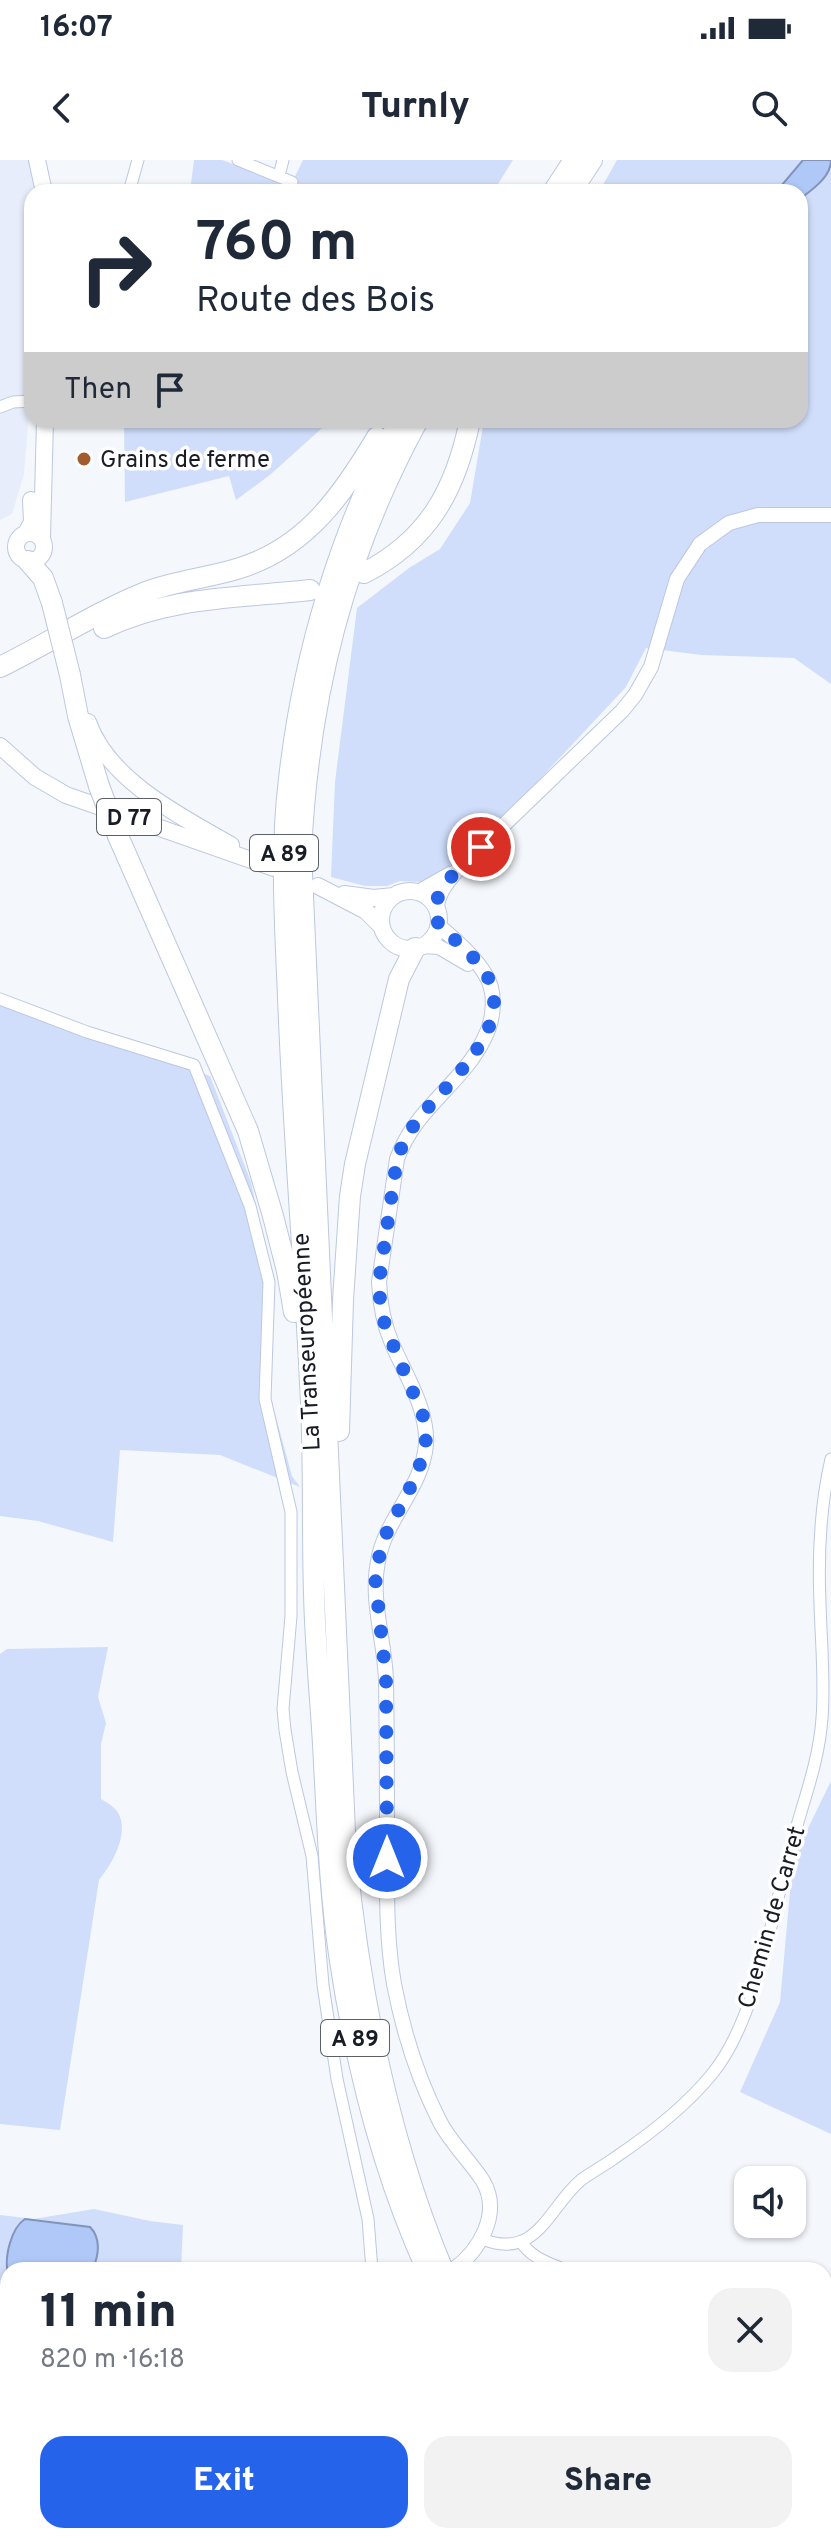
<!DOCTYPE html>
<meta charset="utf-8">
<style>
body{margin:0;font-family:Overpass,sans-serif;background:#f2f2f3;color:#1f2937;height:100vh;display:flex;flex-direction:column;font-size:30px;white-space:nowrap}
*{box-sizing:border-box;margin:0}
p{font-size:26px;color:#747a83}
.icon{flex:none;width:44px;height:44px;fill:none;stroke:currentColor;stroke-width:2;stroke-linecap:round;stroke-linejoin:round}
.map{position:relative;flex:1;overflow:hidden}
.drawer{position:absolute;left:0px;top:2102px;width:832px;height:282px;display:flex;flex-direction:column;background:#fff;border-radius:24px 24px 0 0;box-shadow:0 2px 6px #0004}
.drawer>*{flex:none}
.guide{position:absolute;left:24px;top:24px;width:784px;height:244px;border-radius:24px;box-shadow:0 2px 6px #0004;background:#fff;color:#1f2937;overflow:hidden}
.buttons{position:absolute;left:734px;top:2006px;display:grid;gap:16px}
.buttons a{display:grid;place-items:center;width:72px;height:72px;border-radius:16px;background:#fff;box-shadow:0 2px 6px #0004;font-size:40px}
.pin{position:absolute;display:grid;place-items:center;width:68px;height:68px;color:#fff;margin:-34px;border:4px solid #fff;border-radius:50%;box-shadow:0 2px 8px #0007}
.me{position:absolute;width:88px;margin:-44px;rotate:0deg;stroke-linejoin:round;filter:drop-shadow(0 0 6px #0008)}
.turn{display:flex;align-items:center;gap:28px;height:168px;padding:0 40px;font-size:36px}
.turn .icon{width:104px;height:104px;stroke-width:2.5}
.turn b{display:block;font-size:56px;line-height:68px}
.then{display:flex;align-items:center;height:76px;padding:0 40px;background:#0003;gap:16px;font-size:30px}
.round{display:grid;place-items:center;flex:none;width:84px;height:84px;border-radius:24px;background:#f2f2f3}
.overview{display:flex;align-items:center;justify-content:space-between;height:136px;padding:0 40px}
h1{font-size:48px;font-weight:800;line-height:60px}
.cta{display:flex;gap:16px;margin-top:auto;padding:16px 40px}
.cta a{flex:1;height:92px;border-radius:24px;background:#2563eb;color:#fff;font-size:32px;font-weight:800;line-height:92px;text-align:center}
.cta a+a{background:#f2f2f3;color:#1f2937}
.status{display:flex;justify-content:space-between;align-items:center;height:56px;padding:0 40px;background:#fff;direction:ltr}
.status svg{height:22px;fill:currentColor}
header{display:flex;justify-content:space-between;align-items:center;height:104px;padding:0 40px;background:#fff;font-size:36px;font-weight:800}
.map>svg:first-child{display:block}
</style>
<div class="status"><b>16:07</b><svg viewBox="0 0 49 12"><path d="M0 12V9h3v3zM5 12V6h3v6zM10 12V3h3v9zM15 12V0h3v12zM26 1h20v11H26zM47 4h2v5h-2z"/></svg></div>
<header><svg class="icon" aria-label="back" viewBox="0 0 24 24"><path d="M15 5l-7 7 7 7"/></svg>Turnly<svg class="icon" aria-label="search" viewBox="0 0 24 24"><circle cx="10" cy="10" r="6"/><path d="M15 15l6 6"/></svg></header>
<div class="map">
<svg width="831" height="2383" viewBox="0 0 831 2383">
<rect width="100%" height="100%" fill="#f4f7fc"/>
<path fill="#e7edfa" d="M 0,0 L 33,0 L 38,32 L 32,32 L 32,218 L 24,314 L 12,354 L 0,360 Z"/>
<path fill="#d0defb" d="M 194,0 L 222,0 L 291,25 L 303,0 L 513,0 L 493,32 L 190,32 Z
M 617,0 L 831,0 L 831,524 L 794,498 L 701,495 L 646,488 L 626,527 L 525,635 L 441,714 L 423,722 L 400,721 L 387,726 L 365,726 L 331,717 L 335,622 L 357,448 L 409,408 L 440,389 L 470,343 L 484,260 L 800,260 L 800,32 L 599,32 Z
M 163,260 L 331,260 L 271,314 L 236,340 L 229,316 L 125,342 L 124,262 Z
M 0,843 L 210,916 L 251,1022 L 259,1060 L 269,1120 L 272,1181 L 271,1239 L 292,1316 L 300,1327 L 220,1295 L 120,1290 L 113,1382 L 38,1361 L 0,1356 Z
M 108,1487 L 98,1537 L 106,1563 L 101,1584 L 101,1639 C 106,1642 113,1646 117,1651 C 131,1672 112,1704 99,1720 L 60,1970 L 0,1964 L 0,1494 L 7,1489 Z
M 831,1621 L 831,1974 L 740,1932 L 780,1842 L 793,1699 Z
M 94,2049 L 150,2061 L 183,2065 L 181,2110 L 8,2110 L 8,2133 L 0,2133 L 0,2055 L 34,2059 Z"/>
<path fill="#b0c8f8" stroke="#8294b9" stroke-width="2" d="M 803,0 L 831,0 C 831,17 813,29 800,39 L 800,32 L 776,32 Z
M 25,2059 L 90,2067 C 101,2078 99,2095 93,2108 L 8,2110 L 8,2113 C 4,2098 11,2068 25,2059 Z"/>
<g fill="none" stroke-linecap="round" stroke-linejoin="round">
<path stroke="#8294b9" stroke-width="3" d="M 744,2376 L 752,2383"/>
<defs>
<path id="minor" d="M 238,0 L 292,22
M 279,16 L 283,0
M 129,32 L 138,0
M 0,247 L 13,242 L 32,241
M 0,839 L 87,872 L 194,905 L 250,1046 L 269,1122 L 265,1239 L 291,1352 L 291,1456 L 283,1549 L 285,1570 L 292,1612 L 312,1696 L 323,1825 L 337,1919 L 368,2059 L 372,2110
M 482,2079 C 537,2101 548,2048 581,2020 C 592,2012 605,2005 616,1997 C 650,1974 686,1946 712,1914 C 756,1861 772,1754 791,1687 C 802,1644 819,1603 822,1558 C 825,1520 821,1481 820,1443 C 818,1395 820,1346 831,1299
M 521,2081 C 529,2097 549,2103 565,2110
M 824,2242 L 831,2246"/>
<path id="tertiary" d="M 418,732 L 450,714
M 437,751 C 436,734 449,720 460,707 L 622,551 L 635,535 L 651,507 L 677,419 L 700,384 L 729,363 L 758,355 L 831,355
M 438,765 C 454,779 474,795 485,814 C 497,832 494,860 484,879 C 462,924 415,948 397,999 L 379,1122 C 380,1143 383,1162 391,1181 C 404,1213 428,1248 426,1284 C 423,1327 385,1359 378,1401 C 370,1441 385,1481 386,1521 C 387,1576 387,1631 387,1685 C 387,1732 386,1778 394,1824 C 403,1871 418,1919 440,1962 C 451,1983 470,2001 483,2021 C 502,2054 479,2091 453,2110
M 422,786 L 439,787 L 468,804
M 63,2383 L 72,2376"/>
<path id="primary" d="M 37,0 L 44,32
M16 387a14 14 0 1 1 28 0a14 14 0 1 1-28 0Z
M 26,373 L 32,362 L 31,340
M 42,378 L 45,260
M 88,562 C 108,620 180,656 231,685
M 0,586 L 35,617 L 66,635 L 274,708
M 318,726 L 366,751 L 382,767
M381 760a29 29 0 1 1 58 0a29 29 0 1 1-58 0Z
M 344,734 L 374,738 L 394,736"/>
<path id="motorway" d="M 553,32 L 574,0
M 571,32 L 592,0
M 400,260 C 340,370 303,495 289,619 C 280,692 285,764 288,837 C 293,973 305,1108 311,1243 C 314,1306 312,1370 314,1433 C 315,1483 320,1533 323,1584 C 327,1656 329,1729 340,1801 C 356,1906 383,2013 427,2110
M 418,260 C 343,398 309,535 301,691 L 346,1694 C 360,1835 388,1979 443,2110
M 28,401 L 43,418 L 52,443
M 364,413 C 429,380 456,329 470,260
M 104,468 C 170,436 240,438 310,430
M 0,507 C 49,483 96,452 146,432 C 177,420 209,418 240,408 C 307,387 343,334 377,277
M 70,515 L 78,556 L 99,626
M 118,676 L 248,971 L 273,1056 L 287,1111 L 294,1152
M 339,1271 L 343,1140 L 350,1036 L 355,1004 L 399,819 L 415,788
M 568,2376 L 572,2383
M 587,2376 L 592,2383"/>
</defs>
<use href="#minor" stroke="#bcc8e0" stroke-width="13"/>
<use href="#tertiary" stroke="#bcc8e0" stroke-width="16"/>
<use href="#primary" stroke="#bcc8e0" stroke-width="18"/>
<use href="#motorway" stroke="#bcc8e0" stroke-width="22"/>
<use href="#minor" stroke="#fff" stroke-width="11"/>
<use href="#tertiary" stroke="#fff" stroke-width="14"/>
<use href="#primary" stroke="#fff" stroke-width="16"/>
<use href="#motorway" stroke="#fff" stroke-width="20"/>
<defs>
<path id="motorway-bridge" d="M 52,443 L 70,515
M 99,626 L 118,676"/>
</defs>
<use href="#motorway-bridge" stroke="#bcc8e0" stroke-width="22" stroke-linecap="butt"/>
<use href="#motorway-bridge" stroke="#fff" stroke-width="20"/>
</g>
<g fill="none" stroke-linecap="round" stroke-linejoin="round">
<path stroke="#2563eb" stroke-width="14" stroke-dasharray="0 25.2" d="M 387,1698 L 386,1518 L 375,1416 L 383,1380 L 412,1324 L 423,1297 L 426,1283 L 423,1256 L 385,1166 L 380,1139 L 379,1122 L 397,999 C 402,985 408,973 417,961 C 446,923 518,867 486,814 C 474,795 454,779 438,765 C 438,758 436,751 436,745 C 438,725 468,700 481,687"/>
</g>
<circle fill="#a25d2f" stroke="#fff" stroke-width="3" cx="84" cy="299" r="8"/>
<g text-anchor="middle" stroke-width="7" stroke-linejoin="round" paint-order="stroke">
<g fill="#fff" stroke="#5d6066" stroke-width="2">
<rect x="97" y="639" width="64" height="36" rx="6"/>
<rect x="250" y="675" width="68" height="36" rx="6"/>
<rect x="321" y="1860" width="68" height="36" rx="6"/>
</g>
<g font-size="22" font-weight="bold" fill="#181c25">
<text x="129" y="665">D 77</text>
<text x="284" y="701">A 89</text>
<text x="355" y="1886">A 89</text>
</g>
<g font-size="24" fill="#181c25" stroke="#fff" text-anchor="start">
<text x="100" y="307">Grains de ferme</text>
</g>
<g font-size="24" fill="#181c25" stroke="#fff">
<text transform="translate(306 1182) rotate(-93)" y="8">La Transeuropéenne</text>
<text transform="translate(771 1757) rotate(-74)" y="8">Chemin de Carret</text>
</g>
</g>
</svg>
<div class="buttons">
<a><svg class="icon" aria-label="sound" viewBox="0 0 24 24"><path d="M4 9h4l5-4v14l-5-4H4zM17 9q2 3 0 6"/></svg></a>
</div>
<div class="pin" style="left:481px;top:687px;background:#d93025"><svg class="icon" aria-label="arrive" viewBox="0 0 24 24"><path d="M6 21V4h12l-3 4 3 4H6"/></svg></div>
<svg class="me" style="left:387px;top:1698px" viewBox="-20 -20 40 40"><circle r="17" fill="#2563eb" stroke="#fff" stroke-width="3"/><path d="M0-11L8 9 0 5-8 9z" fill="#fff"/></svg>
<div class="guide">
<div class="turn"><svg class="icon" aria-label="right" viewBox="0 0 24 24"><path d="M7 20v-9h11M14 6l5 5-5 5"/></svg><div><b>760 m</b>Route des Bois</div></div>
<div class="then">Then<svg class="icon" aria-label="arrive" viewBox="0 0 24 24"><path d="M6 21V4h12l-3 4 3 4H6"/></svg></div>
</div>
<section class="drawer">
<div class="overview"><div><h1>11 min</h1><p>820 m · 16:18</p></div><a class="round"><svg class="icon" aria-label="close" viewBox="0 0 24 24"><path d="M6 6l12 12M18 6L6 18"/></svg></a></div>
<div class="cta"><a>Exit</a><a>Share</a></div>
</section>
</div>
